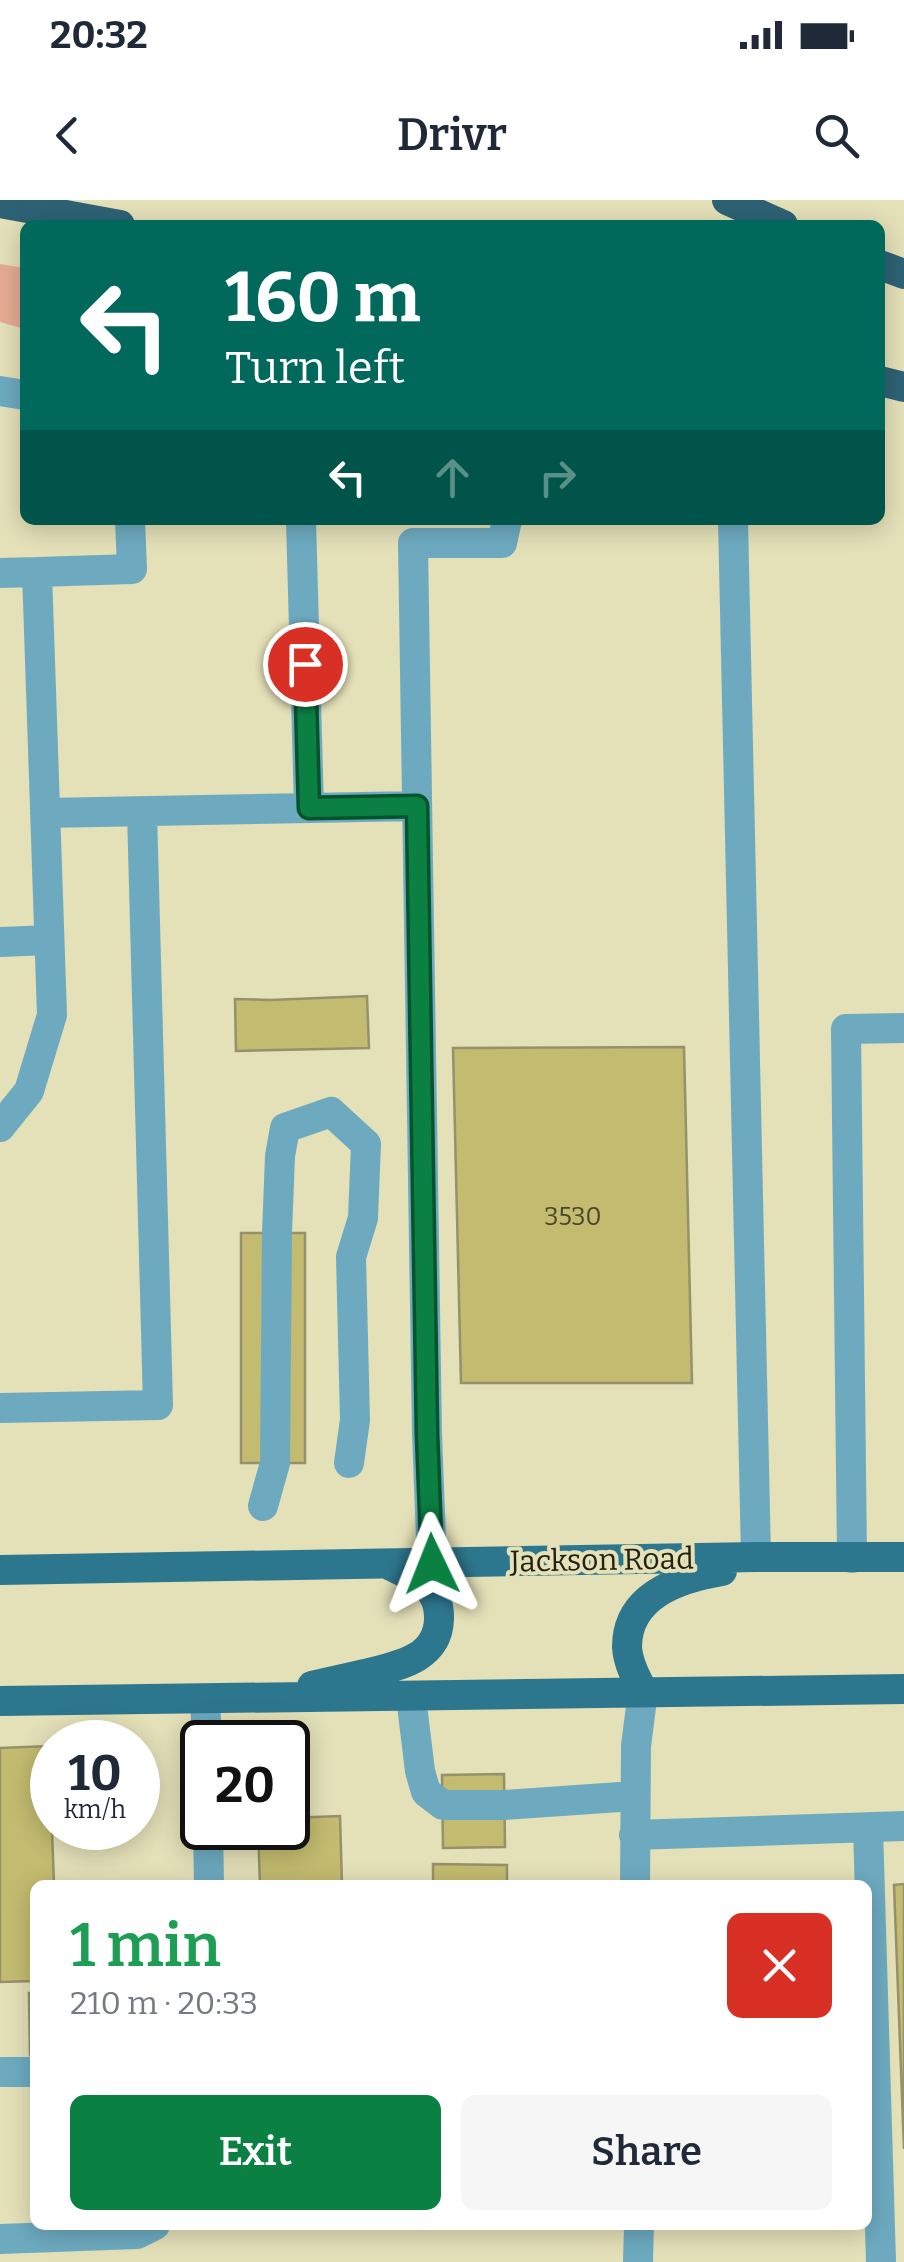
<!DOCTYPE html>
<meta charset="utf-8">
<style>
body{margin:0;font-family:Bitter,serif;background:#f6f6f7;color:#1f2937;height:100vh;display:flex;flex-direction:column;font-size:38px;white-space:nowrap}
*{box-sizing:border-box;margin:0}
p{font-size:32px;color:#747a83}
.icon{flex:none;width:55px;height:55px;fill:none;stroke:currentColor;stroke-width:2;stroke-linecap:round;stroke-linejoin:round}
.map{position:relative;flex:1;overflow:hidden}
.side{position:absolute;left:30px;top:1680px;width:842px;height:350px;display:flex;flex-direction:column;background:#fff;border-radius:15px;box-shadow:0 5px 25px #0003}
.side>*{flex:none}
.banner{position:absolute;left:20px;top:20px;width:865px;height:305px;border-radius:15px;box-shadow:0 5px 25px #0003;background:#00695c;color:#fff;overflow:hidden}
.speed{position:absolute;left:30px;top:1520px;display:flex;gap:20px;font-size:50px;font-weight:700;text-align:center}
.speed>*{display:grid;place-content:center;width:130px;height:130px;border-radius:50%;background:#fff;box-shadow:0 5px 25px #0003;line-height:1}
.speed small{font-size:25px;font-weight:400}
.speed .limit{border:5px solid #111;border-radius:15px;background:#fff;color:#111}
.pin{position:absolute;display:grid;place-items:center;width:85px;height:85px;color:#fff;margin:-42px;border:5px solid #fff;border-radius:50%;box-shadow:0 2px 10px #0007}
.me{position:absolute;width:110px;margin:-55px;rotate:358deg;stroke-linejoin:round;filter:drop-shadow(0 0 8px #0008)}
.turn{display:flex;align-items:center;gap:35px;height:210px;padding:0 40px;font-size:45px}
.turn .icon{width:130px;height:130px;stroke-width:2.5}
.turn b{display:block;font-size:70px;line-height:85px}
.lanes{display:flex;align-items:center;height:95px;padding:0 40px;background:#0003;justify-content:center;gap:50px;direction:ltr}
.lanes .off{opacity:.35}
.round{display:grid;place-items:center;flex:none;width:105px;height:105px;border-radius:15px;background:#f6f6f7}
.head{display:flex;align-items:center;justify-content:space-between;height:170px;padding:0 40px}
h1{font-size:60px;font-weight:600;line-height:75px;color:#1e9e55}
.cta{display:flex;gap:20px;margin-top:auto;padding:20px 40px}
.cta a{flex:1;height:115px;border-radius:15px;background:#0b8043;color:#fff;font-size:40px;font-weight:600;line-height:115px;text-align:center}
.cta a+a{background:#f6f6f7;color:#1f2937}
.status{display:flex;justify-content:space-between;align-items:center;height:70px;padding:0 50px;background:#fff;direction:ltr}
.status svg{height:28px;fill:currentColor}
header{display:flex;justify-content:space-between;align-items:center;height:130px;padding:0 40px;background:#fff;font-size:45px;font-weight:600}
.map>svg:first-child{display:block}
</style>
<div class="status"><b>20:32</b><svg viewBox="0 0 49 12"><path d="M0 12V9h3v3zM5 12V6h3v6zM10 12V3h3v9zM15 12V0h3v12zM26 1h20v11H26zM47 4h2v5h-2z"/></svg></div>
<header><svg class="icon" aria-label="back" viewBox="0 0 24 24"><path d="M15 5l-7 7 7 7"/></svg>Drivr<svg class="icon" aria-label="search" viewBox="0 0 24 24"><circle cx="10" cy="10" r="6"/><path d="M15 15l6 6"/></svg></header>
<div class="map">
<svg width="904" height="2062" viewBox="0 0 904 2062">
<rect width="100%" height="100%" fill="#e4e0b8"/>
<path fill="#e6aa92" d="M 0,64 L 25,68 L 25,129 L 0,122 Z"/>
<path fill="#c3bb6f" stroke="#95916c" stroke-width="2.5" d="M 367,796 L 369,848 L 236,851 L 235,799 L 270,800 Z
M 684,847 L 692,1183 L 461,1183 L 453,848 Z
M 241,1033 L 305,1033 L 305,1263 L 241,1263 Z
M 49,1546 L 54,1685 L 35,1685 L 35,1781 L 0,1782 L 0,1548 Z
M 504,1574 L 505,1647 L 443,1648 L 442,1575 Z
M 340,1616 L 342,1685 L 260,1685 L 258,1628 L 288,1628 L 288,1618 Z
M 433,1664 L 507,1665 L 507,1685 L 433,1685 Z
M 904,1684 L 904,1949 L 894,1685 Z
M 29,1793 L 35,1793 L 35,1855 L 30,1855 Z"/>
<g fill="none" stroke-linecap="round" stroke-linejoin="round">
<path stroke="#6daac0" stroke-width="30" d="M 0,191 L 25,195
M 301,320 L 309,608
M 733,320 L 756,1357
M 37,372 L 132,369 L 130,320
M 0,373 L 37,372 L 52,815 L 29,891 L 0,927
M 45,613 L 417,606
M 0,742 L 49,740
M 0,1208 L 158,1205 L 142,612
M 263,1306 L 275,1263 L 277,1033 L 280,956 L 285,928 L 331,912 L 366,944 L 363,1018 L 351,1057 L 355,1220 L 349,1263
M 852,1358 L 846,829 L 904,828
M 432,1364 L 427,1234 L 413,343 L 502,343 L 507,320
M 411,1497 L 420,1571 L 426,1592 L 443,1605 L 504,1605 L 634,1596
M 205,1499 L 207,1542
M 208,1628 L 209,1685
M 868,1628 L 881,2062
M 634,1635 L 904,1626
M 635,1685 L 636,1546 L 643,1491
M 0,1872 L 35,1872
M 0,2039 L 137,2034 L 155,2025
M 638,2062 L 639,2025"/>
<path stroke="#2d778e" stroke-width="30" d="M 0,1370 L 756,1357 L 904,1357
M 312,1486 C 330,1482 347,1478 365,1474 C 396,1466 438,1460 439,1419 C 440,1386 416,1378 391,1366
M 643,1491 C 636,1478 628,1463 627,1447 C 627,1395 680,1378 722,1371
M 0,1501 L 904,1489"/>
<path stroke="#2d6274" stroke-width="30" d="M 727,0 L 783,25
M 0,3 L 120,25
M 880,65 L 904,74
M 880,181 L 904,187"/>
</g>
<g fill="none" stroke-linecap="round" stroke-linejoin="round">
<defs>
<path id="route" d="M 305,464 L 309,608 L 417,606 L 427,1234 L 432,1364"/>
</defs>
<use href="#route" stroke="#07532c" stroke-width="25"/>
<use href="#route" stroke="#0b8043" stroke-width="18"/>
</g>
<g text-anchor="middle" stroke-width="8" stroke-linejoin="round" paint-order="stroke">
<g font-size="25" fill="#4a4728">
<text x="573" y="1025">3530</text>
</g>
<g font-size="30" fill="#222011" stroke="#e4e0b8">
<text transform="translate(602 1360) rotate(-1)" y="10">Jackson Road</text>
</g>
</g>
</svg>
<div class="speed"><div>10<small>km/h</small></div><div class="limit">20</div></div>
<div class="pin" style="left:305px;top:464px;background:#d93025"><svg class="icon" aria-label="arrive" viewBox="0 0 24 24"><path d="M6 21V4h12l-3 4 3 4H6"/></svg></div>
<svg class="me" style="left:432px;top:1364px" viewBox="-20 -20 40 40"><path d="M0-17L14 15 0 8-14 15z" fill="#0b8043" stroke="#fff" stroke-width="4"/></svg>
<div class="banner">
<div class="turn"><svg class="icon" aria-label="left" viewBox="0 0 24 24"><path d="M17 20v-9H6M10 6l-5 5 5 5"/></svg><div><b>160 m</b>Turn left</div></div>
<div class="lanes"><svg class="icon" aria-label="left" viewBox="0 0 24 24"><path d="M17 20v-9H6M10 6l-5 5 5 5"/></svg><svg class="icon off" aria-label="ahead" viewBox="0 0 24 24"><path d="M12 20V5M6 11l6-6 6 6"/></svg><svg class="icon off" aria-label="right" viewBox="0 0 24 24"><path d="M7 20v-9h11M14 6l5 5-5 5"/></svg></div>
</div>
<section class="side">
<div class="head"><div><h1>1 min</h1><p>210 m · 20:33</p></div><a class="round" style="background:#d93025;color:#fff"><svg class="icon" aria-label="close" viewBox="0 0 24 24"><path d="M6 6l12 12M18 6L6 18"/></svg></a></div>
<div class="cta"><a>Exit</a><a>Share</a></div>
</section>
</div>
